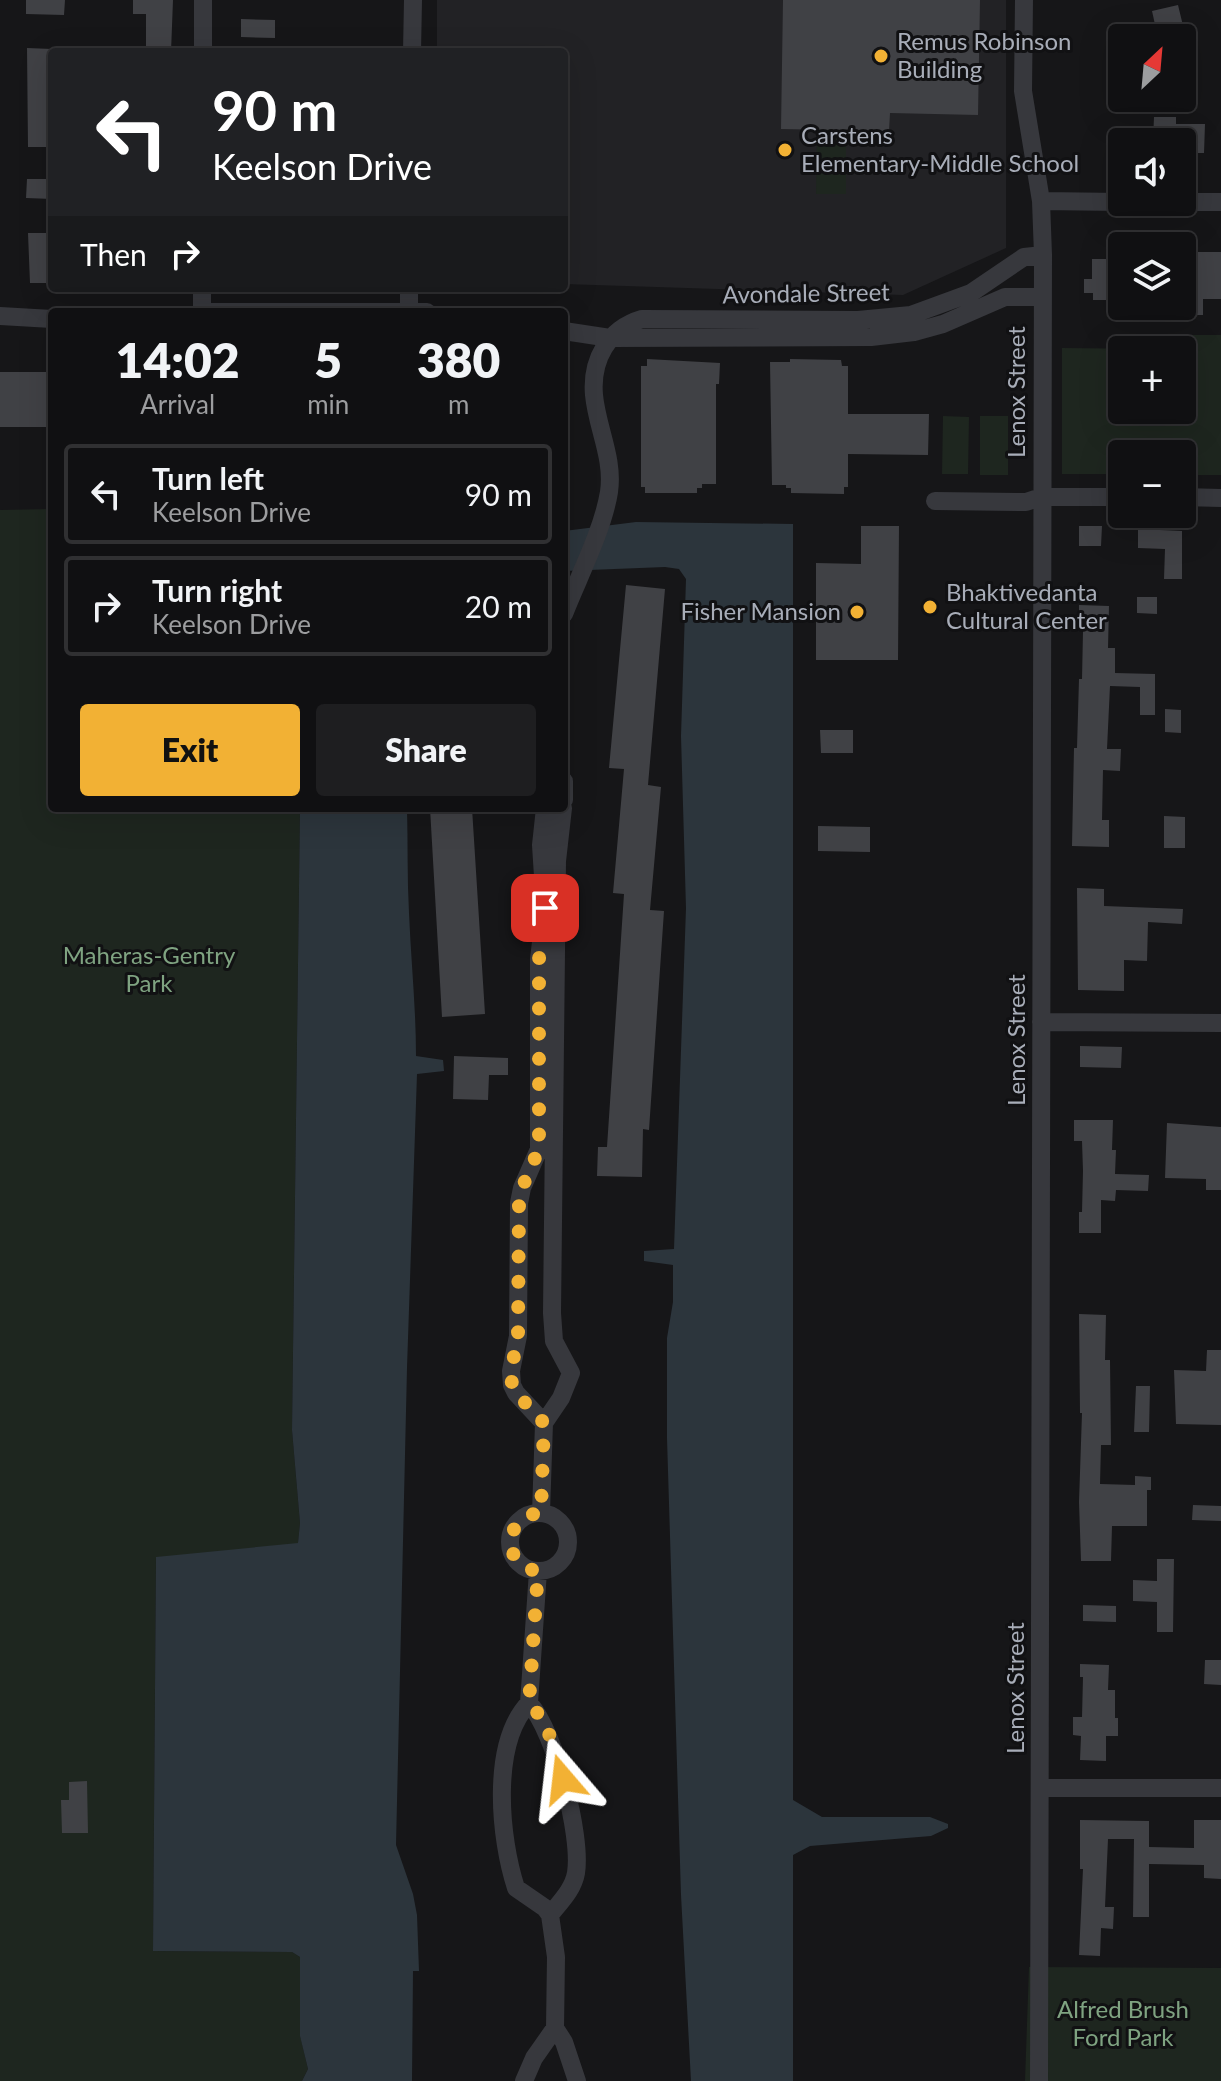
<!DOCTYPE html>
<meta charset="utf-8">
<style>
body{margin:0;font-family:Lato,sans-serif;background:#1e1e20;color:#f1f3f6;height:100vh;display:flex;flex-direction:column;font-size:30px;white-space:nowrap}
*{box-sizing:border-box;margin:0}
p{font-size:26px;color:#9c9d9f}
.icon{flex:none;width:44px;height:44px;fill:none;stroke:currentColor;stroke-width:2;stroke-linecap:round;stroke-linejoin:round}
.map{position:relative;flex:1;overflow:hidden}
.drawer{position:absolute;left:48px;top:308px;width:520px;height:504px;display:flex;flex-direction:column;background:#101012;border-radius:8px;box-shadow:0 8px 32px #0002,0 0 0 2px #303032}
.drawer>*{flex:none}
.banner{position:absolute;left:48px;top:48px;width:520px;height:244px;border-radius:8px;box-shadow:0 8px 32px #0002,0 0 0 2px #303032;background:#202124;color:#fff;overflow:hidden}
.needle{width:52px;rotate:26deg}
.controls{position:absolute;left:1108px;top:24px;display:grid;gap:16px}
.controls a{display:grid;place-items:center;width:88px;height:88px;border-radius:8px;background:#101012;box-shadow:0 8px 32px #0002,0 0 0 2px #303032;font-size:40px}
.pin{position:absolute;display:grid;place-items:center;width:68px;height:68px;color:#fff;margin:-34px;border-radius:16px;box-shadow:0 4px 12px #0006}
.me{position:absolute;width:88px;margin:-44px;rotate:343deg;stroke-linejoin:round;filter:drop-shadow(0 0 6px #0008)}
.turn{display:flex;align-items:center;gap:28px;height:168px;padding:0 32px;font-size:36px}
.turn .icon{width:104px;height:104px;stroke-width:2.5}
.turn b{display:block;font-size:56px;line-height:68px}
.then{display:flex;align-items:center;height:76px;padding:0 32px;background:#0003;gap:16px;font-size:30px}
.eta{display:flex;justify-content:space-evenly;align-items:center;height:136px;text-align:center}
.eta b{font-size:48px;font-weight:800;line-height:56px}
.button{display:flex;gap:16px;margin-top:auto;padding:16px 32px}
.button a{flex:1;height:92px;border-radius:8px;background:#f2b134;color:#111;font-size:32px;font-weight:800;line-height:92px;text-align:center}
.button a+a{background:#1e1e20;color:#f1f3f6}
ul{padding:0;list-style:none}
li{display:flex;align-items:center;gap:24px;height:100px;margin:0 16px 12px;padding:0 16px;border:4px solid #303032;border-radius:8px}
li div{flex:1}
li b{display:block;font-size:30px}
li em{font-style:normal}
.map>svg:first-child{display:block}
</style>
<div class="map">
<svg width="1221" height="2081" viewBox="0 0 1221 2081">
<rect width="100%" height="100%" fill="#161618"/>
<path fill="#222225" d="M 437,0 L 1006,0 L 1006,248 L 903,295 L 564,284 L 564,52 L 437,52 Z"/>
<path fill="#1e261f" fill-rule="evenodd" d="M 817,129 L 846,129 L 846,194 L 816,194 Z
M 1156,335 L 1221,335 L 1221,475 L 1182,475 L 1182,454 L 1122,454 L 1122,474 L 1062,474 L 1062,348 L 1156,349 ZM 1182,350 L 1182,410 L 1122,410 L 1122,350 Z
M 943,416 L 969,417 L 968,474 L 942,474 Z
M 980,416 L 1008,416 L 1008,475 L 980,475 Z
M 52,509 L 52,808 L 300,808 L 292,1430 L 300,1523 L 298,1544 L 156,1558 L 153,1951 L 292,1952 L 300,1957 L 300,2035 L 308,2069 L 302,2081 L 0,2081 L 0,510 Z
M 1029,1967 L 1221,1968 L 1221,2081 L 1025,2081 Z"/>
<path fill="#2c353c" d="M 636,522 L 793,524 L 793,1800 L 822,1817 L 930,1817 L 948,1824 L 948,1828 L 931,1836 L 810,1846 L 793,1855 L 793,2081 L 691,2081 L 681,1895 L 667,1438 L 667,1338 L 673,1302 L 673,1265 L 644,1261 L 644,1251 L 674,1249 L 686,908 L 681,736 L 686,579 L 679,569 L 665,567 L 564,571 L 564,531 Z
M 300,808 L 407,808 C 408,843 407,878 409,913 C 411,961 416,1008 416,1056 L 443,1060 L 444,1071 L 417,1074 L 407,1368 L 396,1845 L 413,1894 L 417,1915 L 419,1971 L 413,1971 L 412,2081 L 302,2081 L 308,2069 L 300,2036 L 300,1957 L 292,1952 L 153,1951 L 156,1557 L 298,1543 L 300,1523 L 292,1430 Z"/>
<path fill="#404145" d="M 26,0 L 65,0 L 64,15 L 26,14 Z
M 133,0 L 173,0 L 171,52 L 146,52 L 146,14 L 133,14 Z
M 783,0 L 980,0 L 978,115 L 890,113 L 889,131 L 781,129 Z
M 1178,5 L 1186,38 L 1158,38 L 1152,11 Z
M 241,19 L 275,20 L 275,38 L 241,37 Z
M 27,48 L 52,49 L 52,147 L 28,147 Z
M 1154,117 L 1176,117 L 1176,124 L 1205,124 L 1204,153 L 1183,153 L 1183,142 L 1153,142 Z
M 27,179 L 52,179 L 52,199 L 26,198 Z
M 28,233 L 52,233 L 52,283 L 30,283 Z
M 1182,238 L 1197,238 L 1197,252 L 1221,252 L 1221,299 L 1203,299 L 1203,315 L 1182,315 Z
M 1092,259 L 1122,259 L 1122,300 L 1093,300 L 1093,293 L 1084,293 L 1084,279 L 1092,279 Z
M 1129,306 L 1160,306 L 1160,322 L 1129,322 Z
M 647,359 L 720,363 L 719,384 L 716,384 L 716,484 L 702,484 L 702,488 L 697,488 L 697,493 L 645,493 L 645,487 L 641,487 L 641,366 L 647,366 Z
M 790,359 L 841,360 L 842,366 L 848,366 L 848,414 L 929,414 L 928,455 L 848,454 L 848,487 L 844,487 L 844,494 L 791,493 L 791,488 L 786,488 L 786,485 L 772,485 L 770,362 L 790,362 Z
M 0,372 L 52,372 L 52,427 L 0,427 Z
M 861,526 L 899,526 L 898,660 L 816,660 L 816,563 L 861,564 Z
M 1079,526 L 1102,526 L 1101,546 L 1079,546 Z
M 1138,529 L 1182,531 L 1182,579 L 1164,579 L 1165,549 L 1138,548 Z
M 626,585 L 665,589 L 648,785 L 661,787 L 650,910 L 664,911 L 649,1130 L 643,1129 L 642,1177 L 597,1176 L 598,1147 L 607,1147 L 624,894 L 613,893 L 624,769 L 609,768 Z
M 1137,597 L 1157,597 L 1157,614 L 1137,613 Z
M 1079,605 L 1109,606 L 1108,648 L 1115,648 L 1115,673 L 1155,674 L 1155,715 L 1140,715 L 1140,687 L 1110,686 L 1107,749 L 1121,749 L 1120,771 L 1103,770 L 1102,820 L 1109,820 L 1109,847 L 1072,846 L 1074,748 L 1077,748 L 1079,679 L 1082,679 L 1083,631 L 1079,631 Z
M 1165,709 L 1181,710 L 1181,733 L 1165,732 Z
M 820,730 L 853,730 L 853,753 L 821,753 Z
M 430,808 L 472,808 L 485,1014 L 442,1017 Z
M 1164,816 L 1185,817 L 1185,848 L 1164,848 Z
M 818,826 L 870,827 L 870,852 L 818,851 Z
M 1077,888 L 1104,889 L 1104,906 L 1183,909 L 1182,924 L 1148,922 L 1147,961 L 1124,960 L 1124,991 L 1078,990 Z
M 1080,1046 L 1122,1047 L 1121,1068 L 1080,1067 Z
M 454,1056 L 508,1058 L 508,1075 L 489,1075 L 488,1100 L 453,1099 Z
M 1074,1120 L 1113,1120 L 1112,1150 L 1116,1150 L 1115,1174 L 1149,1175 L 1148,1191 L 1116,1190 L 1115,1201 L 1101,1200 L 1101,1233 L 1079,1233 L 1079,1212 L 1082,1212 L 1083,1171 L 1082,1141 L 1074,1141 Z
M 1167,1123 L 1221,1127 L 1221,1190 L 1206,1190 L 1206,1179 L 1165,1178 Z
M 1079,1314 L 1106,1315 L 1105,1360 L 1110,1360 L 1111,1445 L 1101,1445 L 1100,1484 L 1135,1485 L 1135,1476 L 1151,1477 L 1151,1490 L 1147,1490 L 1147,1526 L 1112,1526 L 1111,1561 L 1081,1561 L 1079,1502 L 1082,1413 L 1080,1413 Z
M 1207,1350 L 1221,1350 L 1221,1425 L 1176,1424 L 1174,1370 L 1206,1371 Z
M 1136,1386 L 1150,1386 L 1149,1432 L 1134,1432 Z
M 1193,1505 L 1221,1506 L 1221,1521 L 1192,1520 Z
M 1157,1559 L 1174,1559 L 1173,1632 L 1157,1632 L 1157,1602 L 1133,1601 L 1133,1580 L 1157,1581 Z
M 1083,1605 L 1116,1606 L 1116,1622 L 1083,1621 Z
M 1205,1660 L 1221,1660 L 1221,1685 L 1204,1684 Z
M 1080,1664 L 1109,1665 L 1108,1690 L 1115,1690 L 1115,1718 L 1118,1718 L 1118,1736 L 1106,1736 L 1106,1761 L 1080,1760 L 1081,1736 L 1073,1735 L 1073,1717 L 1082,1717 L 1083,1677 L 1080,1677 Z
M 87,1781 L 88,1833 L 62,1833 L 61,1800 L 69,1800 L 69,1782 Z
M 1080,1820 L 1149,1821 L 1149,1847 L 1194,1848 L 1194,1820 L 1221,1820 L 1221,1879 L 1204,1878 L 1204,1865 L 1149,1864 L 1149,1917 L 1133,1917 L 1134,1839 L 1108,1839 L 1105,1907 L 1114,1907 L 1113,1929 L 1101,1928 L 1100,1956 L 1079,1955 L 1083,1869 L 1080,1869 Z"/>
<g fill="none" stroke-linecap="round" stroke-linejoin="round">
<path stroke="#37383d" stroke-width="18" d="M 203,0 L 203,52
M 1024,0 L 1023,91 L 1041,201 L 1043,255 L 1039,2081
M 412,52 L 413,0
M 1041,201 L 1122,202
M 1162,202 L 1221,202
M 409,311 L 409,288
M 202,312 L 427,312
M 202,312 L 202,288
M 0,316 L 52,319
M 564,331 L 610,338 L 871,337 L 914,332 L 943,324 L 1005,297 L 1042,297
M 1182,497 L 1221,498
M 935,501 L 1026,502 L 1041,497 L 1122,497
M 564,614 C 578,578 603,530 609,492 C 614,458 597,428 594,395 C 591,360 608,329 642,319 L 858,320 L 911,315 L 971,293 L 1024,257 L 1043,255
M 564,781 L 564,800
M 1041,1022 L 1221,1023
M 544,1423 L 516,1393 L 512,1385 L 511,1371 L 518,1336 L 519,1203 L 522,1188 L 539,1149 L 539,959 L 545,908 L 541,845 L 545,808
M510 1542a29 29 0 1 1 58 0a29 29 0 1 1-58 0Z
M 541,1513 L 544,1423 L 561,1398 L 571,1373 L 554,1341 L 552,1313 L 557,861 L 563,808
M 529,1703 C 555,1732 582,1835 576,1873 C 573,1890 560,1902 550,1915
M 1040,1788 L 1221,1788
M 555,2028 L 564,2042 L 577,2081
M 524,2081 L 534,2058 L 555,2028 L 556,1957 L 550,1915 L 545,1908 L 516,1888 C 500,1839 490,1744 529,1703 L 538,1571"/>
</g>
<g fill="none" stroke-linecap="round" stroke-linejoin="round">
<path stroke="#f2b134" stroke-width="14" stroke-dasharray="0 25.2" d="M 545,908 L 539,959 L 539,1149 L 522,1188 L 519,1203 L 518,1336 L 511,1371 L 512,1385 L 516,1393 L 544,1423 L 541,1513 C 503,1515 500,1566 538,1571 L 529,1703 C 549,1723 556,1753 563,1779"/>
</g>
<g fill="#f2b134" stroke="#111113" stroke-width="3">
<circle cx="881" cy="56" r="8"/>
<circle cx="785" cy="150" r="8"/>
<circle cx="930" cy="607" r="8"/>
<circle cx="857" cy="612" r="8"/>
</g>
<g text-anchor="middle" stroke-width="6" stroke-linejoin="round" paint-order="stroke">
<g font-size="24" fill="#a8adb8" stroke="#111113" text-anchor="start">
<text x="897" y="50">Remus Robinson<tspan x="897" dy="28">Building</tspan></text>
<text x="801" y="144">Carstens<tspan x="801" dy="28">Elementary-Middle School</tspan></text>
<text x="946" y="601">Bhaktivedanta<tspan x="946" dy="28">Cultural Center</tspan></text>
<text x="841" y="620" text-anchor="end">Fisher Mansion</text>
</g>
<g font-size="24" fill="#a8adb8" stroke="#111113">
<text transform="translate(806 294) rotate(-1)" y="8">Avondale Street</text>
<text transform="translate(1017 392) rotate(-90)" y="8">Lenox Street</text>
<text transform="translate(1017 1040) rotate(-90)" y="8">Lenox Street</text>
<text transform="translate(1016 1688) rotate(-90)" y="8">Lenox Street</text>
</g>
<g font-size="24" fill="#7fa381" stroke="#111113">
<text x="149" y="964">Maheras-Gentry<tspan x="149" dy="28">Park</tspan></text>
<text x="1123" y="2018">Alfred Brush<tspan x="1123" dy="28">Ford Park</tspan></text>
</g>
</g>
</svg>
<div class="controls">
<a><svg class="needle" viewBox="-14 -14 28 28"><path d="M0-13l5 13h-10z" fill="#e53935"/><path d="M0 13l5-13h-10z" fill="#9c9d9f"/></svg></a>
<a><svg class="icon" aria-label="sound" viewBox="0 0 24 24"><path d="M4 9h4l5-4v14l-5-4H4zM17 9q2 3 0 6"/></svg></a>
<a><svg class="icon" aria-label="layers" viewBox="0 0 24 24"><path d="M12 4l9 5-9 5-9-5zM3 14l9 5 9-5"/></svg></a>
<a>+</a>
<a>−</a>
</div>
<div class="pin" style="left:545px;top:908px;background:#d93025"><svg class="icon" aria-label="arrive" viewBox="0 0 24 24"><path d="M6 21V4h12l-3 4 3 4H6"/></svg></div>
<svg class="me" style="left:563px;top:1779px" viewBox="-20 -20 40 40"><path d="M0-17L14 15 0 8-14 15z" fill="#f2b134" stroke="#fff" stroke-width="4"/></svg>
<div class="banner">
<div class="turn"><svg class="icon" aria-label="left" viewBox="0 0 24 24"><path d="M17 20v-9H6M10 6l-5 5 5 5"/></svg><div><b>90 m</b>Keelson Drive</div></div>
<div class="then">Then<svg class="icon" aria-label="right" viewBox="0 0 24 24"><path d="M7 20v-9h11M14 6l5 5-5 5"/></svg></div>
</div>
<section class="drawer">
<div class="eta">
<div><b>14:02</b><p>Arrival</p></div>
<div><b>5</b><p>min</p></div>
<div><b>380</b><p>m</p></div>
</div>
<ul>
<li><svg class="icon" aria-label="left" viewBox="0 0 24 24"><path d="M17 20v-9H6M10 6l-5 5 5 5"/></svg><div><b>Turn left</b><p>Keelson Drive</p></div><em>90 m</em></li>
<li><svg class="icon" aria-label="right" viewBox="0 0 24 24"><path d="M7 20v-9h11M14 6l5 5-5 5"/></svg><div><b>Turn right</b><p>Keelson Drive</p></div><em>20 m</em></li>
</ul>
<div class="button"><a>Exit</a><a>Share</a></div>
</section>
</div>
